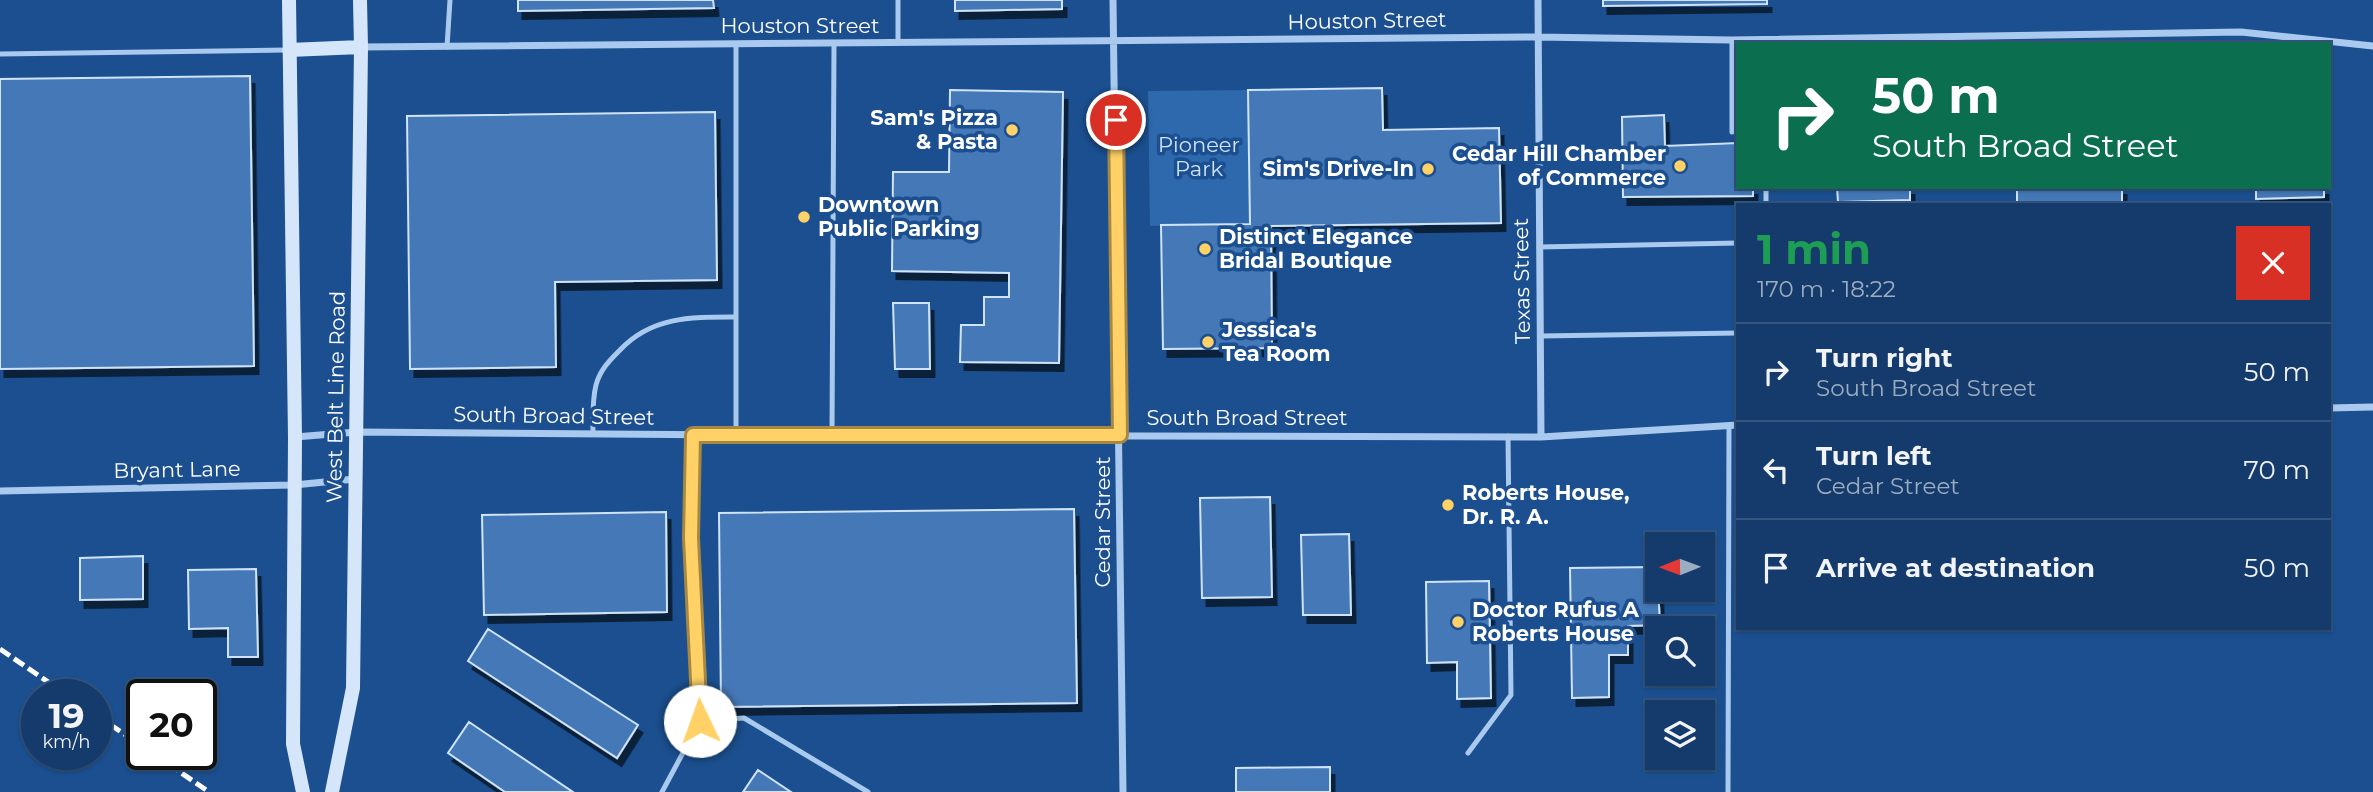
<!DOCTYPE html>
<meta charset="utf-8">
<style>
body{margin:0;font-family:Montserrat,sans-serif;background:#1d4271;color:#f1f3f6;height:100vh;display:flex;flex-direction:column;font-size:26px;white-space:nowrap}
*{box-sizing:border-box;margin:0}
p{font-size:23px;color:#9dadc1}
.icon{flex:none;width:38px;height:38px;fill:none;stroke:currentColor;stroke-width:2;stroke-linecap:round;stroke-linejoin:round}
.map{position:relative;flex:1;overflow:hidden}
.side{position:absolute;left:1736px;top:203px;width:595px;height:427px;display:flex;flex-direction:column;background:#143b6b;border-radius:0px;box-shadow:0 2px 5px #0004,0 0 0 2px #33557e}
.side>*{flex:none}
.hud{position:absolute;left:1736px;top:42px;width:595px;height:147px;border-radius:0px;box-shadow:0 2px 5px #0004,0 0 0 2px #33557e;background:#0b6e4f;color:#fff;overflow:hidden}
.needle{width:46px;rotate:269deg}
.tools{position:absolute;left:1645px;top:532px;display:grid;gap:14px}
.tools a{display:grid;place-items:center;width:70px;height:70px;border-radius:0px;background:#143b6b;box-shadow:0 2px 5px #0004,0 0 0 2px #33557e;font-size:35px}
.speed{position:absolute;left:21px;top:679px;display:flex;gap:14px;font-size:35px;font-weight:700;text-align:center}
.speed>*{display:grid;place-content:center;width:91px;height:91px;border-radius:50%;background:#143b6b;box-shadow:0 2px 5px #0004,0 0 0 2px #33557e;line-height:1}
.speed small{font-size:18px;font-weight:400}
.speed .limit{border:4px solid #111;border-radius:10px;background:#fff;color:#111}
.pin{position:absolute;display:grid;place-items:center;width:60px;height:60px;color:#fff;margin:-30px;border:4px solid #fff;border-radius:50%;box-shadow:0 2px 7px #0007}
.me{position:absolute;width:77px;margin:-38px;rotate:357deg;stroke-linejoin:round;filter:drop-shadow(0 0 5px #0008)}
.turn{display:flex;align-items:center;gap:24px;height:147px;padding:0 21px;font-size:32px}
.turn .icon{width:91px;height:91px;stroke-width:2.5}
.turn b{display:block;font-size:49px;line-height:60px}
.round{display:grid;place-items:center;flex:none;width:74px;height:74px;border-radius:0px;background:#1d4271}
.summary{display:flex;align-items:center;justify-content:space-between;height:119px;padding:0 21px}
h1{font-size:42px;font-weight:700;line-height:52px;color:#1e9e55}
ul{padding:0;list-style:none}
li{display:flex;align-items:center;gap:21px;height:98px;padding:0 21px;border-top:2px solid #33557e}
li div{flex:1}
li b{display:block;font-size:26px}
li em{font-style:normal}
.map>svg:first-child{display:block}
</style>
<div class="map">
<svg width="2373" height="792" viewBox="0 0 2373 792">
<defs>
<filter id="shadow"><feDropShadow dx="4.5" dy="8" stdDeviation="0" flood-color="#0009"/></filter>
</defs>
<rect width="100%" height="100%" fill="#1b4f8f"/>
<path fill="#2e69ad" d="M 1248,90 L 1251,223 L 1150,226 L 1148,91 Z"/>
<path fill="#4478b7" stroke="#cfe3fa" stroke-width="2" filter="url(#shadow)" d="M 518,0 L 713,0 L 714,8 L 518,11 Z
M 955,0 L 1062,0 L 1062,9 L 955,11 Z
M 1603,0 L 1767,0 L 1767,4 L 1603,6 Z
M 250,76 L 254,366 L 0,369 L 0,79 Z
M 1382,88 L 1383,130 L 1499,128 L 1501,223 L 1271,226 L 1272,348 L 1163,349 L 1161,225 L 1250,224 L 1248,90 Z
M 950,90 L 1063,92 L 1059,363 L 960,362 L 961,325 L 984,325 L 984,297 L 1009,297 L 1009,273 L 892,271 L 893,172 L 949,172 Z
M 715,112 L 717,280 L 555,282 L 556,367 L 410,369 L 407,116 Z
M 1664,115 L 1665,146 L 1738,143 L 1738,187 L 1753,187 L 1753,196 L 1623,197 L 1622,117 Z
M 1837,187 L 1910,187 L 1910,200 L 1838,202 Z
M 2017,187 L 2122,187 L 2122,204 L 2017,205 Z
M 2256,187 L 2324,187 L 2324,197 L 2256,199 Z
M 893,303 L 929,303 L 930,369 L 895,369 Z
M 1270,497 L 1272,597 L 1202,598 L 1200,498 Z
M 1074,509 L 1077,703 L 721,707 L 719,513 Z
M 666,512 L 667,612 L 484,615 L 482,515 Z
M 1349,534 L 1351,615 L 1303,615 L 1301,535 Z
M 143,556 L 143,599 L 80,600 L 80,558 Z
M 1657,567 L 1660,625 L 1628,626 L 1628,655 L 1609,655 L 1609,697 L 1572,698 L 1570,568 Z
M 256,569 L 258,657 L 228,657 L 228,628 L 189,629 L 188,570 Z
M 1489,581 L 1491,698 L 1457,699 L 1457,662 L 1427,663 L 1426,582 Z
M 488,629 L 638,725 L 617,758 L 468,661 Z
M 469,722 L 573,792 L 505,792 L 448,753 Z
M 1330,767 L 1330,792 L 1236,792 L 1236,768 Z
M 758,770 L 791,792 L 743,792 Z"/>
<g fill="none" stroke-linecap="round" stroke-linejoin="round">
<path stroke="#a9c9ee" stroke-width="5" d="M 898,43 L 898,0
M 447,47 L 450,0
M 0,54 L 286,50
M 1732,132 L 1732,40
M 1766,187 L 1766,205
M 1539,247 L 1738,243
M 1540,336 L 1738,333
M 593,434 C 593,418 592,401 596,385 C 600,370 609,361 620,350 C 652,316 692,317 736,317
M 693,435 L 691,538 L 700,721
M 736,435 L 736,44
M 832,435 L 834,44
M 1468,753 L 1511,695 L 1508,436
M 662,792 L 700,721 L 744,718 L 868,792
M 1728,792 L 1729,425"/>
<path stroke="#a9c9ee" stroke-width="7" d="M 1113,0 L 1123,792
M 1538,0 L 1541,437
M 361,47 L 1537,37 L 1732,40 L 2241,32 L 2373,46
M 2329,408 L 2373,407
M 295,437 L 357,432 L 736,435 L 1541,437 L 1738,425
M 0,491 L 294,485 L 355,479"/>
<path stroke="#d6e6fa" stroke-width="14" d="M 289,0 L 295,438 L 293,744 L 303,792
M 289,50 L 361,47
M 332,792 L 353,688 L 361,47 L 360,0"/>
<path stroke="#fff" stroke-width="5" stroke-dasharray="12 5" stroke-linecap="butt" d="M 0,649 L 67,695
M 96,715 L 142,746
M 154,754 L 209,792"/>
</g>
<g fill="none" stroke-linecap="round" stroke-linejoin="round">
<defs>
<path id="route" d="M 700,721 L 691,538 L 693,435 L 1120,435 L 1116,120"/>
</defs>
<use href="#route" stroke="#a68842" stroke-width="18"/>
<use href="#route" stroke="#ffd166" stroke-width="12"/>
</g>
<g fill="#ffd166" stroke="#1b4f8f" stroke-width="2.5">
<circle cx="1012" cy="130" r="7"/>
<circle cx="1680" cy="166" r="7"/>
<circle cx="1428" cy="169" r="7"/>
<circle cx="804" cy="217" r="7"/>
<circle cx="1205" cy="249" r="7"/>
<circle cx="1208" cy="342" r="7"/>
<circle cx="1448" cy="505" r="7"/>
<circle cx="1458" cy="622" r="7"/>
</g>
<g text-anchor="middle" stroke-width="7" stroke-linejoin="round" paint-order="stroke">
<g font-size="21" fill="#fff" stroke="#1b4f8f">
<text transform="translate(1367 21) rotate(-1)" y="7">Houston Street</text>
<text x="800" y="33">Houston Street</text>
<text transform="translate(1522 281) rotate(-91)" y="7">Texas Street</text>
<text transform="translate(336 397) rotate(-89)" y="7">West Belt Line Road</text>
<text transform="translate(554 416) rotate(1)" y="7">South Broad Street</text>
<text x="1247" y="425">South Broad Street</text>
<text transform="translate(177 470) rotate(-1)" y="7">Bryant Lane</text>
<text transform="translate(1103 522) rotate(-90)" y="7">Cedar Street</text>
</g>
<g font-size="21" font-weight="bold" fill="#fff" stroke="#1b4f8f" text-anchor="start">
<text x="998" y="125" text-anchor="end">Sam's Pizza<tspan x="998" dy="24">&amp; Pasta</tspan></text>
<text x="1666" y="161" text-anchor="end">Cedar Hill Chamber<tspan x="1666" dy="24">of Commerce</tspan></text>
<text x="1414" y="176" text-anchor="end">Sim's Drive-In</text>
<text x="818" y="212">Downtown<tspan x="818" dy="24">Public Parking</tspan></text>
<text x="1219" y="244">Distinct Elegance<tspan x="1219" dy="24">Bridal Boutique</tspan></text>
<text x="1222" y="337">Jessica's<tspan x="1222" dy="24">Tea Room</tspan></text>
<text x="1462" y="500">Roberts House,<tspan x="1462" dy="24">Dr. R. A.</tspan></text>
<text x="1472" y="617">Doctor Rufus A<tspan x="1472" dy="24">Roberts House</tspan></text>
</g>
<g font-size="21" fill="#cfe3fa" stroke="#1b4f8f">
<text x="1199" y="152">Pioneer<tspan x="1199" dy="24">Park</tspan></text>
</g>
</g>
</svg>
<div class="tools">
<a><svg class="needle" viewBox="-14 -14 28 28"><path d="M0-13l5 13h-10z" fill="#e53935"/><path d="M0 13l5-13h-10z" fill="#9dadc1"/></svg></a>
<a><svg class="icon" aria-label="search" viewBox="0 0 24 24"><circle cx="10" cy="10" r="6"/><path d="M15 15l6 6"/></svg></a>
<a><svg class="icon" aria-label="layers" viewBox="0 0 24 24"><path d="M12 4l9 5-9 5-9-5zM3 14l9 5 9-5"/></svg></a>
</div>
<div class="speed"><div>19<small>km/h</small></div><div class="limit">20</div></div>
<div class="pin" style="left:1116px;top:120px;background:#d93025"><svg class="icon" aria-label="arrive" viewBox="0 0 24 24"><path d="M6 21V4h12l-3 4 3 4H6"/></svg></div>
<svg class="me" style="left:700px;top:721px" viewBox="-20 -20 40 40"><circle r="19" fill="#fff"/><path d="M0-13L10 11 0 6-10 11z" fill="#ffd166"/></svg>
<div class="hud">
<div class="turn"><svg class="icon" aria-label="right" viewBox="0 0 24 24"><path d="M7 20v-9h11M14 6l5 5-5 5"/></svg><div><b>50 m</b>South Broad Street</div></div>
</div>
<section class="side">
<div class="summary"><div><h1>1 min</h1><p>170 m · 18:22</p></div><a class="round" style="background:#d93025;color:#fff"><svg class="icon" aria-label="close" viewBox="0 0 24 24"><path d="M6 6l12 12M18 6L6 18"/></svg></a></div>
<ul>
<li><svg class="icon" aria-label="right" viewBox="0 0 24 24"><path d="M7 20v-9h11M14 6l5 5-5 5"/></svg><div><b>Turn right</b><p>South Broad Street</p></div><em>50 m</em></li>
<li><svg class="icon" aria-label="left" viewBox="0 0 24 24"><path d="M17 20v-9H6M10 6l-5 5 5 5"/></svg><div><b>Turn left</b><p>Cedar Street</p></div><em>70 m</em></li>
<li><svg class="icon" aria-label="arrive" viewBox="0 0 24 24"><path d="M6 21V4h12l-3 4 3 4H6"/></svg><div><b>Arrive at destination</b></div><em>50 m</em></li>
</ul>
</section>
</div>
